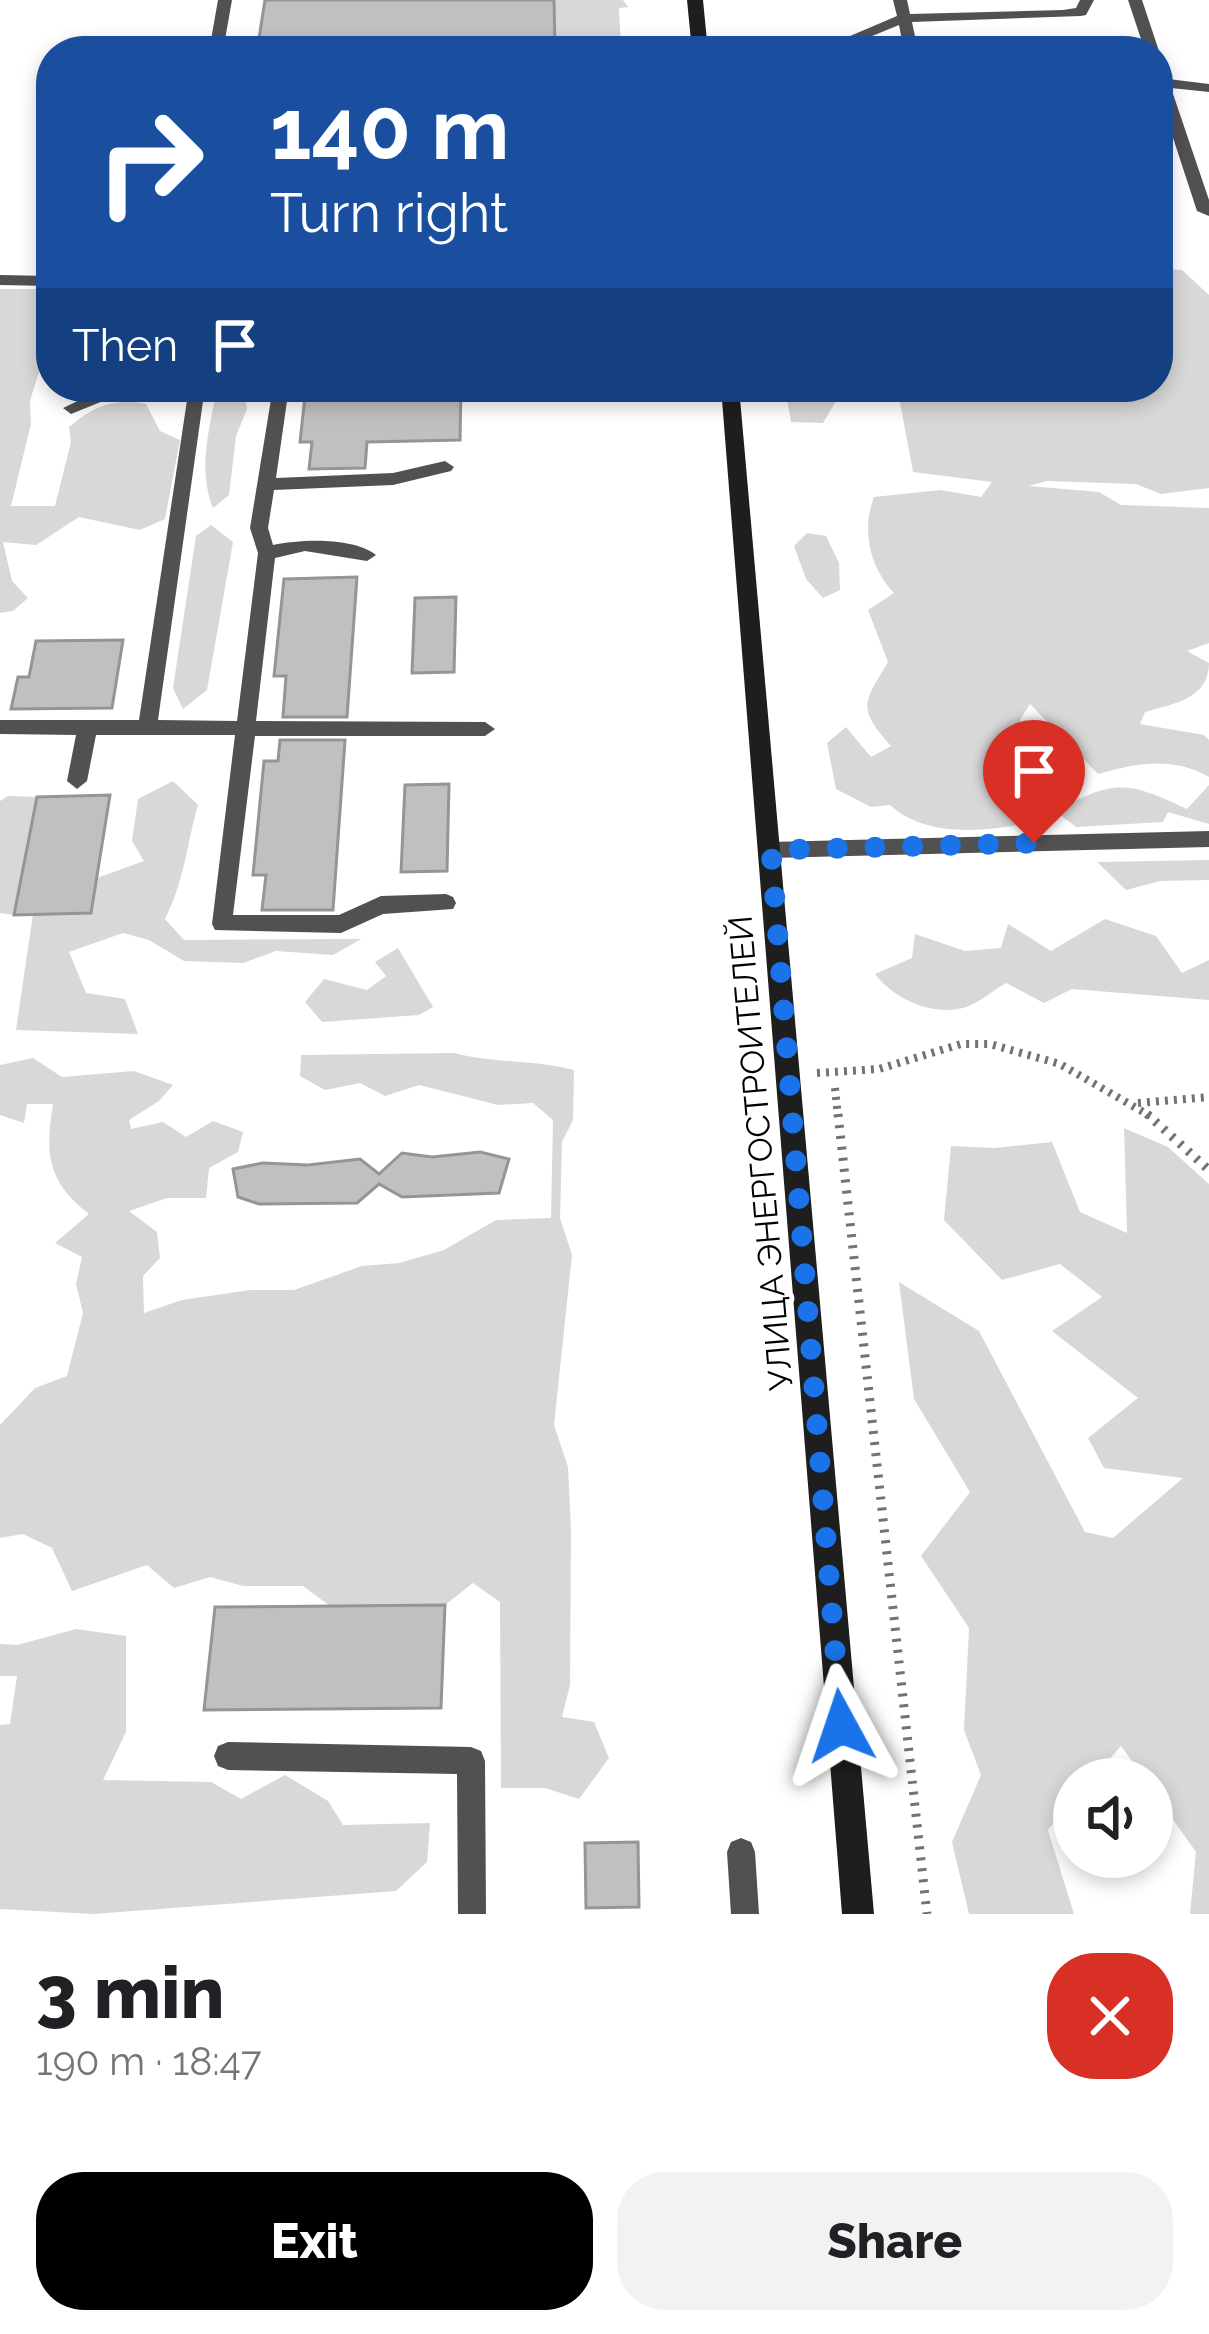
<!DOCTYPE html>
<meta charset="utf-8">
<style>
body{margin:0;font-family:Raleway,sans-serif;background:#f2f2f2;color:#202124;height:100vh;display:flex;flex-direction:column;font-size:45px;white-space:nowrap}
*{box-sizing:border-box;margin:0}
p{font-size:39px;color:#757577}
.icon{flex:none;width:66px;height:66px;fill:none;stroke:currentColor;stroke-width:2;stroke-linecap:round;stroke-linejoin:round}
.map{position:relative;height:1914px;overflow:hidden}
.panel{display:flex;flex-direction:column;background:#fff;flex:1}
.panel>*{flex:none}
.hud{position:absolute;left:36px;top:36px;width:1137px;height:366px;border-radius:48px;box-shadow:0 6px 18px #0003;background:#1a4fa0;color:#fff;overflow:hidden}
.tools{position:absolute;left:1053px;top:1758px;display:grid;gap:24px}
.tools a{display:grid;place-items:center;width:120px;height:120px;border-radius:50%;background:#fff;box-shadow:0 6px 18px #0003;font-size:60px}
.pin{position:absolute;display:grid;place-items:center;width:102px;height:102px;color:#fff;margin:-123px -51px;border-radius:50% 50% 50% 0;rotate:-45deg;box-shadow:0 0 12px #0007}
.pin .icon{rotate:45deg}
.me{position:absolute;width:132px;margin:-66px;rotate:355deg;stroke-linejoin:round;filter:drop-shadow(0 0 9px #0008)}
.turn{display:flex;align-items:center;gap:42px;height:252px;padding:0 36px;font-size:54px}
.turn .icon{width:156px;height:156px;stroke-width:2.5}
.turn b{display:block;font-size:84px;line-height:102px}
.then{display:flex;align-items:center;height:114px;padding:0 36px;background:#0003;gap:24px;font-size:45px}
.round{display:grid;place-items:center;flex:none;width:126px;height:126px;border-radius:48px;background:#f2f2f2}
.overview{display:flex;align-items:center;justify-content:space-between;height:204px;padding:0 36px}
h1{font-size:72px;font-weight:800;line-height:90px}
.primary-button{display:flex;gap:24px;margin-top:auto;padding:24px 36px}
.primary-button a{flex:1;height:138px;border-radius:48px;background:#000;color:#fff;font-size:48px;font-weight:800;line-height:138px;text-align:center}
.primary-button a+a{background:#f2f2f2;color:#202124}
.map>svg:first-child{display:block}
</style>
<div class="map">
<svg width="1209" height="1914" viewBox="0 0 1209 1914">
<rect width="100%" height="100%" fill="#fff"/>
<path fill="#d8d8d8" d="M 554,0 L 623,0 L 628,7 L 619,8 L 621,45 L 555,44 Z
M 1158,268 L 1182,270 L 1209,295 L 1209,488 L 1161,494 L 1136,484 L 1047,481 L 1029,486 L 1099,492 L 1121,505 L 1209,508 L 1209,643 L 1187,651 L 1209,663 C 1209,699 1173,704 1145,712 L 1140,724 L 1204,735 L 1209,740 L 1209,777 C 1173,756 1136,763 1098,774 L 1030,704 L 1020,720 L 1040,781 L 1033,822 C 989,832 925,838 890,805 L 871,807 L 836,789 L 827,743 L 846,727 L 871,757 L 891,746 C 857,708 863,704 888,662 L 868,610 L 894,593 C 870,568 861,531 874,497 L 940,490 L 981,497 L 992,482 L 913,472 L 897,387 L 1158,387 Z
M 0,289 L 51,289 L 51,333 L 30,401 L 31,424 L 11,506 L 55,506 L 71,442 L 69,427 C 94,406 114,398 146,404 L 160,431 L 180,440 L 165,519 L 140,530 L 79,517 L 36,545 L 3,542 L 12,581 L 28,598 L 13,611 L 0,613 Z
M 217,387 L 244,387 L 247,409 L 236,436 L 229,495 L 213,508 C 197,468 210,428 217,387 Z
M 785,387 L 837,387 L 839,396 L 823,423 L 791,422 Z
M 211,525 L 233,542 L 207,690 L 183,709 L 173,688 L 196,536 Z
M 807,533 L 826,536 L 839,563 L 840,590 L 823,598 L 806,579 L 794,546 Z
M 173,781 L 198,805 C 186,847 185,879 165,919 L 184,940 L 361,939 L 333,955 L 276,951 L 243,963 L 184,961 L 149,940 L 123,933 L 69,952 L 86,993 L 125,999 L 138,1034 L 16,1030 L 33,914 L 91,913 L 97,878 L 144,861 L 132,841 L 138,799 Z
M 1209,785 L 1209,824 L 1168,812 L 1163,822 L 1076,827 L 1055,811 C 1114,780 1126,780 1187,809 Z
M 8,796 L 37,797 L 14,915 L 0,913 L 0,801 Z
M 1209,860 L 1209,880 L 1160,881 L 1126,890 L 1097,862 Z
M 1105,919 L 1156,936 L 1182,973 L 1209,960 L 1209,1000 L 1072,989 L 1044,1003 L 1006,983 C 993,990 977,1005 963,1008 C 930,1016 893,998 875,974 L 912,958 L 915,934 L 965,951 L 1001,948 L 1008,924 L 1051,951 Z
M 398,948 L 433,1007 L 419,1015 L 322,1022 L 305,1002 L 324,979 L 367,990 L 386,976 L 375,962 Z
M 454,1053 C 497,1064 531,1059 574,1070 L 573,1120 L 562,1142 L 560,1218 L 572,1255 L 554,1425 L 568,1467 L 571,1529 L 570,1685 L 562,1717 L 594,1722 L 609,1758 L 579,1799 L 545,1788 L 501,1788 L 500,1602 L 473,1583 L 445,1605 L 330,1606 L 303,1586 L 243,1586 L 210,1577 L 174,1588 L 147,1565 L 72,1591 L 52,1548 L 23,1534 L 0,1538 L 0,1425 L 35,1388 L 67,1376 L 83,1313 L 76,1284 L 82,1257 L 55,1243 L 89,1214 C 47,1181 45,1154 53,1104 L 27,1104 L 24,1123 L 0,1115 L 0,1065 L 33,1058 L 62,1077 L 134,1071 L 173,1085 L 159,1101 L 129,1120 L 131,1129 L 163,1122 L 186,1137 L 213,1121 L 243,1132 L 238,1152 L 209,1168 L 206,1198 L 167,1198 L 129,1211 L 157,1232 L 160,1258 L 143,1276 L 144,1313 L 182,1300 L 250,1290 L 294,1290 L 362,1266 L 399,1263 L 444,1250 L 496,1220 L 551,1218 L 553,1120 L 533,1103 L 498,1105 L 419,1085 L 385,1096 L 360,1083 L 325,1090 L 300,1076 L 301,1055 Z
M 1124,1128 L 1168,1147 L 1209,1184 L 1209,1914 L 1190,1914 L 1196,1852 L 1152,1790 L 1152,1779 L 1145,1779 L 1121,1746 L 1092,1779 L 1074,1779 L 1074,1799 L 1048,1830 L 1074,1914 L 969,1914 L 952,1842 L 981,1775 L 964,1730 L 969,1628 L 921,1556 L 970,1492 L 914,1399 L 899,1282 L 979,1331 L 1085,1532 L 1113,1538 L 1183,1478 L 1104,1468 L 1088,1438 L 1138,1398 L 1052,1331 L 1102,1297 L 1060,1264 L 1002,1280 L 944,1220 L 951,1146 L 994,1148 L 1052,1142 L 1080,1212 L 1127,1233 Z
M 76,1629 L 126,1636 L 126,1732 L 103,1780 L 211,1782 L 241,1799 L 285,1775 L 328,1801 L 343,1825 L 430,1823 L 427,1862 L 396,1891 L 93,1914 L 0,1909 L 0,1725 L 10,1724 L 17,1676 L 0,1676 L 0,1644 L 17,1645 Z"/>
<path fill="#c0c0c0" stroke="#959595" stroke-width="3" d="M 265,0 L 554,0 L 555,51 L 257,51 Z
M 306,387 L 461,387 L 460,440 L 367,442 L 365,468 L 309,469 L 312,442 L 300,442 Z
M 357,577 L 347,717 L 283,717 L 286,676 L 274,676 L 284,579 Z
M 456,597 L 454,672 L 412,673 L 415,598 Z
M 123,640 L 112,708 L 11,709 L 18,677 L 29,677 L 36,641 Z
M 280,740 L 345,740 L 333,910 L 262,910 L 266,875 L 253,875 L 264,761 L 278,761 Z
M 449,784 L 447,871 L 401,872 L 405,785 Z
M 110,795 L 91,913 L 14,915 L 37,797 Z
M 480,1152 L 509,1159 L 499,1193 L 402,1197 L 379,1184 L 357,1203 L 259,1204 L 238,1197 L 233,1169 L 263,1163 L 308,1165 L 360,1159 L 379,1174 L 402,1153 L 432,1157 Z
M 445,1605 L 441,1708 L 204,1710 L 215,1607 Z
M 638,1842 L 639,1907 L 586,1908 L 585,1843 Z"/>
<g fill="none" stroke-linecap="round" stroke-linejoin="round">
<path stroke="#737373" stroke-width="8" stroke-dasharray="3 6" stroke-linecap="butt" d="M 817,1073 L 879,1069 L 961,1044 L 990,1044 L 1060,1064 L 1152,1117
M 835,1088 L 838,1117
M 1138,1103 L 1209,1097"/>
<path stroke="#737373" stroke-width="9" stroke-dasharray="3 8" stroke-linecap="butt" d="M 838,1114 L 927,1914
M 1147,1114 L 1209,1170"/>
<path fill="#515151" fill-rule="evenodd" d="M 218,0 L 232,0 L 223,51 L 209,51 Z
M 893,0 L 907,0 L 910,14 L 1063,10 L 1076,8 L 1080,0 L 1094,0 L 1086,15 L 1081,16 L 912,22 L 918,51 L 904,51 L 899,25 L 838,50 L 697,51 L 704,47 L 836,42 L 897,16 Z
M 1128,0 L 1142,0 L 1159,51 L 1158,52 L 1145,51 Z
M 1158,66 L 1163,67 L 1168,79 L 1209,84 L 1209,92 L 1171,88 L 1209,200 L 1209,216 L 1197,211 L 1158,92 Z
M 0,275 L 51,276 L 51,286 L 0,285 Z
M 173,387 L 165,393 L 108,399 L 71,414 L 63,408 L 105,388 Z
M 189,387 L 205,387 L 158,720 L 237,721 L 258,553 L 250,528 L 273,387 L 289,387 L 276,478 L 393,473 L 445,461 L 454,467 L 451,471 L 393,485 L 274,490 L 268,528 L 273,545 C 302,539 353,537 376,555 L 367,561 L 305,551 L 275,558 L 256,721 L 485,722 L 495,729 L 485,736 L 255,736 L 233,915 L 339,915 L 381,896 L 446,894 L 453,897 L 456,903 L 453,909 L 383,914 L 341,933 L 215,930 L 212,924 L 235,735 L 96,735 L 87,781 L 77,789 L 67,781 L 76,735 L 0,734 L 0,720 L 139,720 Z
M 1209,831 L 1209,847 L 771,858 L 764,856 L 761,850 L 764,844 L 771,842 Z
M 228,1742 L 471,1747 L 481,1751 L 485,1761 L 486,1914 L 458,1914 L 457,1774 L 228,1770 L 218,1766 L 214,1756 L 218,1746 Z
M 741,1838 L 751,1842 L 755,1852 L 759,1914 L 731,1914 L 727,1852 L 731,1842 Z"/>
<path fill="#1e1e1e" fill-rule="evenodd" d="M 687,0 L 703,0 L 708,51 L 692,51 Z
M 721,387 L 739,387 L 874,1914 L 842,1914 Z"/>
</g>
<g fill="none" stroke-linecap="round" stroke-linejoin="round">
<path stroke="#1a73e8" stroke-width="21" stroke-dasharray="0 37.8" d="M 841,1726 L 771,850 L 1034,843"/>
</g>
<g text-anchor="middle" stroke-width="10" stroke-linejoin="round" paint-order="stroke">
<g font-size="33" fill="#000" stroke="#fff">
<text transform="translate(760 1153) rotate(-95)" y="12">УЛИЦА ЭНЕРГОСТРОИТЕЛЕЙ</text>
</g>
</g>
</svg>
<div class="tools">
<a><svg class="icon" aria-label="sound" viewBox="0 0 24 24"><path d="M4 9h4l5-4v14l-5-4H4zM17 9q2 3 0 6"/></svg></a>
</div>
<div class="pin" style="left:1034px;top:843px;background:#d93025"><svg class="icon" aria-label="arrive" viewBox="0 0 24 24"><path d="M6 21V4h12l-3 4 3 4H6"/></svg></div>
<svg class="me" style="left:841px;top:1726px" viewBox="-20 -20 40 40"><path d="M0-17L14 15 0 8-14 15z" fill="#1a73e8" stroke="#fff" stroke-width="4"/></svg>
<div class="hud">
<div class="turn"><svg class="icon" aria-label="right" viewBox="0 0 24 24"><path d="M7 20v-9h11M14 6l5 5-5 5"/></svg><div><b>140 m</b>Turn right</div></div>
<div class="then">Then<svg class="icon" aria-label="arrive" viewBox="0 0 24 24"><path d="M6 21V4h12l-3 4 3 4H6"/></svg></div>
</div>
</div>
<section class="panel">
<div class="overview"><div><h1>3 min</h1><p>190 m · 18:47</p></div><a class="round" style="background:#d93025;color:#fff"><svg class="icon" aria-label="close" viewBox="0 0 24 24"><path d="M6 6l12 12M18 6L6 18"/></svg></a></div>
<div class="primary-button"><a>Exit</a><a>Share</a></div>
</section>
